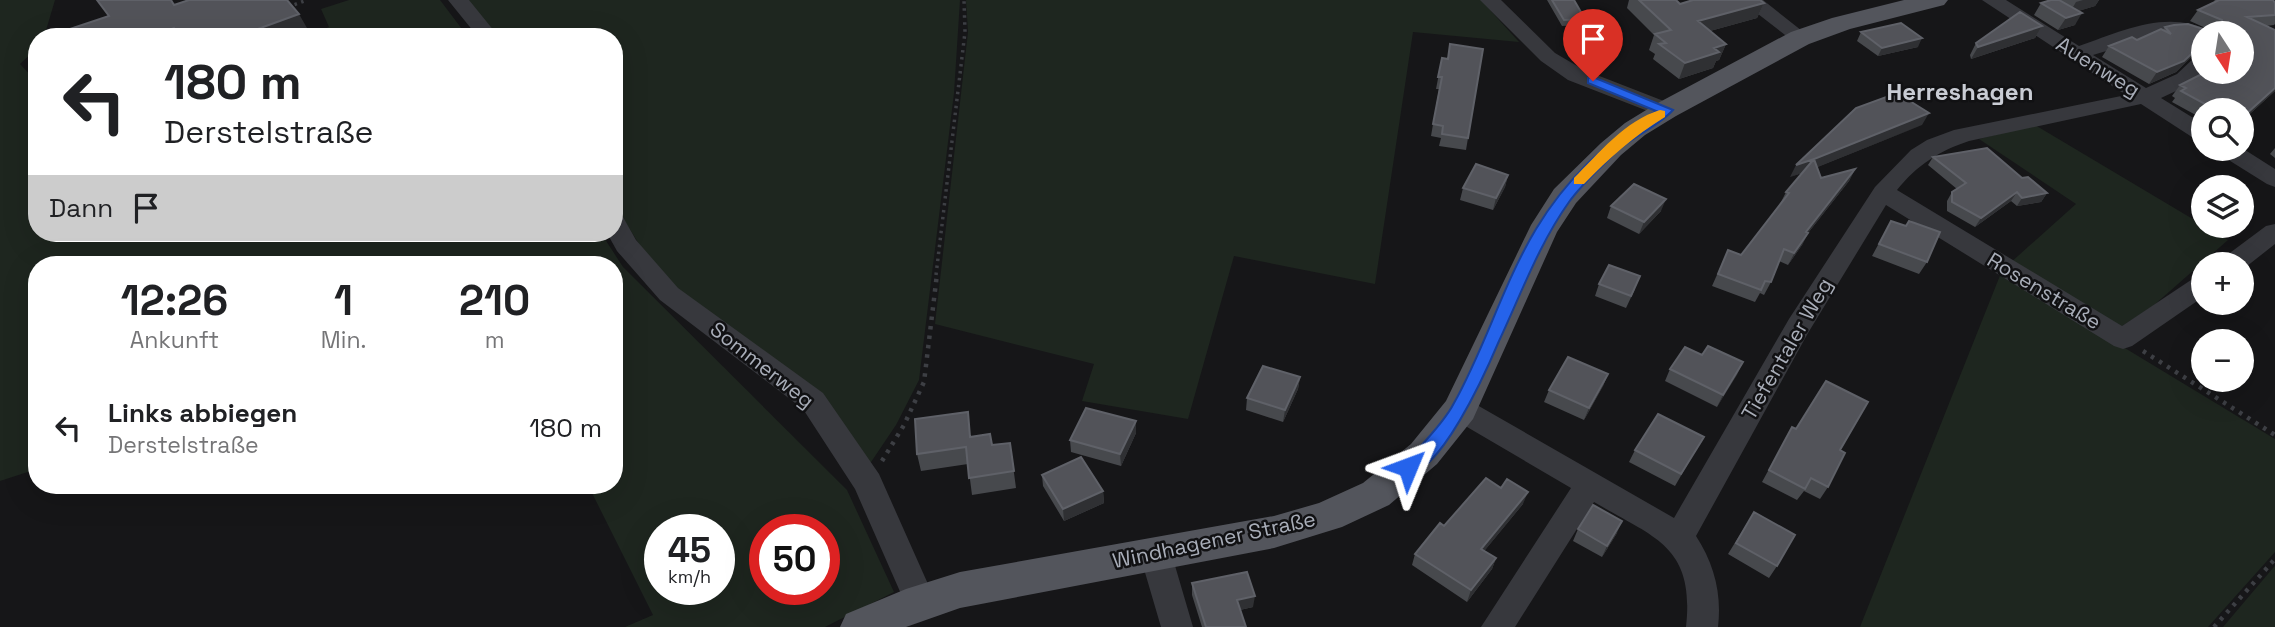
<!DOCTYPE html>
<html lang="de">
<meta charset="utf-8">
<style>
body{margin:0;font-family:"Space Grotesk",sans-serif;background:#f6f6f6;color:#202124;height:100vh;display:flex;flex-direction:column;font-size:26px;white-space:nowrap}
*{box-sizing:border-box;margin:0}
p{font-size:23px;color:#757577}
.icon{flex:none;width:38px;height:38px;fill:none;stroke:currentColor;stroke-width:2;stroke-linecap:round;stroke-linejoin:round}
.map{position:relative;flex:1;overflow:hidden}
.details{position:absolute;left:28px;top:256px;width:595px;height:238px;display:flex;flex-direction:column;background:#fff;border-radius:28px;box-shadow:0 7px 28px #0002}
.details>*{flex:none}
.hud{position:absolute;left:28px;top:28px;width:595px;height:214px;border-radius:28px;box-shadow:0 7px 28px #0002;background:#fff;color:#202124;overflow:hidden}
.needle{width:46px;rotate:168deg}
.buttons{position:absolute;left:2191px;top:21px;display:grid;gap:14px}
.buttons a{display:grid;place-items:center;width:63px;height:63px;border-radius:50%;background:#fff;box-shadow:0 7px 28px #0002;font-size:35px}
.speed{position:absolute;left:644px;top:514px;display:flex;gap:14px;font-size:35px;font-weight:700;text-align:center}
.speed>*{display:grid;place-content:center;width:91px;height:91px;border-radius:50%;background:#fff;box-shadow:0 7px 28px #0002;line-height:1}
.speed small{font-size:18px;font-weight:400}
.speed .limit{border:10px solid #d22;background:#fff;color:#111}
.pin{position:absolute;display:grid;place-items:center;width:60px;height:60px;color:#fff;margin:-72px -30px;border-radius:50% 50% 50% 0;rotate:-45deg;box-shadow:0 0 7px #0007}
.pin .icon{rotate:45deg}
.me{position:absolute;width:77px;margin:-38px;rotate:46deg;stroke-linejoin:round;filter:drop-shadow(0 0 5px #0008)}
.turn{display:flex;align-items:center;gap:24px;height:147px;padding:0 21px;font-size:32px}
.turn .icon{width:91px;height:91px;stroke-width:2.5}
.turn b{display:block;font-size:49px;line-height:60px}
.then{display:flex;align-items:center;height:66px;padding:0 21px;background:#0003;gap:14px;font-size:26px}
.eta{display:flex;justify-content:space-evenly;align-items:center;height:119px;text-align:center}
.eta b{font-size:42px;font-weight:700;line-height:49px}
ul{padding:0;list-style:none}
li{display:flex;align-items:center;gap:21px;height:105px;padding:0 21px}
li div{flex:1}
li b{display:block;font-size:26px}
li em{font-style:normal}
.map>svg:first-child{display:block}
</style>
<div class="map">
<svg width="2275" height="627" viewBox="0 0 2275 627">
<rect width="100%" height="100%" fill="#161618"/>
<path fill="#1e261f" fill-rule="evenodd" d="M 0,0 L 55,0 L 44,37 L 37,37 L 37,48 L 20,64 L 37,82 L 37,233 L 601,233 L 623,267 L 847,490 L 894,592 L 825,627 L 625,627 L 653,615 L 588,485 L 614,485 L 614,264 L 37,264 L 37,469 L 0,481 ZM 660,530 L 719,530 L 719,590 L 660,590 ZM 765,530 L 824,530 L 824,590 L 765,590 Z
M 349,0 L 440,0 L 468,37 L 303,37 L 329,27 L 321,9 Z
M 463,0 L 960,0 L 954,93 L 919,380 L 896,425 L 867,468 L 654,268 L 614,204 L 614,37 L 495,37 Z
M 966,0 L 1481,0 L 1519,42 L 1413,32 L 1375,284 L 1234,256 L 1188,419 L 1082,401 L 1094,364 L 935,324 L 968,32 Z
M 2035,125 L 2228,240 L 2153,306 L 2119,328 L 2009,264 L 2076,204 L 1979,139 Z
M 2001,273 L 2275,439 L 2275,552 L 2208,627 L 1860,627 Z
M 2275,566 L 2275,627 L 2223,627 L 2273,568 Z"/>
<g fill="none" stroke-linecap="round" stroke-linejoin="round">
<path stroke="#3d3f44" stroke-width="3.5" stroke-dasharray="2.5 4.5" stroke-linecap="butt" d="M 288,7 L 307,0
M 936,275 L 965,32 L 964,0"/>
<path stroke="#3d3f44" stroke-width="4.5" stroke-dasharray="3.5 6" stroke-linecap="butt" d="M 2143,351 L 2275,435
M 882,461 L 904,425 L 924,382 L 937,274
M 2214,627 L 2275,559"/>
<path fill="#37383d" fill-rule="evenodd" d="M 448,0 L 469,0 L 499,37 L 478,37 Z
M 1480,0 L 1501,0 L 1555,53 L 1584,70 L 1674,105 L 1677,110 L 1674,115 L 1658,115 L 1568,80 L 1541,61 Z
M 1740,0 L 1763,0 L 1811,38 L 1808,42 L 1794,42 Z
M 1982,0 L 2006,0 L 2079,46 C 2122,31 2167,9 2210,31 L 2212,33 L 2203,33 L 2203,41 L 2181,32 L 2166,33 L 2093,55 L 2146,88 L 2177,74 L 2196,56 L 2203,54 L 2203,72 L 2193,83 L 2161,98 L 2203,124 L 2203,141 L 2195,139 L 2141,104 L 1969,141 C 1939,151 1917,165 1897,190 L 2122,326 L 2194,278 L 2203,275 L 2203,297 L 2132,346 L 2123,349 L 2114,346 L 1886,205 L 1808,333 L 1696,536 C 1714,564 1722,593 1718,627 L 1686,627 C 1695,545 1654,538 1594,502 L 1515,627 L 1481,627 L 1571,488 L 1450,417 L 1446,409 L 1450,401 L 1460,398 L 1470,401 L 1674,518 L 1789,319 L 1875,187 L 1911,150 L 1927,140 L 1954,130 L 2126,95 Z
M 2242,148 L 2275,169 L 2275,187 L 2267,184 L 2219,154 L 2216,149 Z
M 614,215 L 623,217 L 636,240 L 678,288 L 823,393 L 879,474 L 936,602 L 931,612 L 920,616 L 909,612 L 855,489 L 803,409 L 660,300 L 617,251 L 607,233 L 614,233 Z
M 2275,224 L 2275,244 L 2242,270 L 2242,264 L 2220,264 L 2223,258 L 2266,226 Z
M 1155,539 L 1166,543 L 1171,552 L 1193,627 L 1161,627 L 1139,552 L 1144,543 Z"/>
<path fill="#53555c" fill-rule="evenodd" d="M 1904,0 L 1948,0 L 1944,5 L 1850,29 L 1809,44 L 1676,116 L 1645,135 L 1621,155 L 1576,203 L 1557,232 L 1473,419 L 1437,464 L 1389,505 L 1342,527 L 1274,548 L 960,608 L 906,627 L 840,627 L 846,614 L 906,589 L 960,572 L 1274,516 L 1319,503 L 1363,483 L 1411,444 L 1446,401 L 1531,225 L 1554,189 L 1601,143 L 1625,123 L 1656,104 L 1791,32 L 1832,18 Z"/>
</g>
<path fill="#47494d" d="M 1547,0 L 1574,0 L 1585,19 L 1583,25 L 1562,26 Z
M 1629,0 L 1676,0 L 1680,4 L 1764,3 L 1757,18 L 1710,31 L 1726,44 L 1719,60 L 1716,61 L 1713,68 L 1679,79 L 1653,59 L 1655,54 L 1649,50 L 1654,35 L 1627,8 Z
M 2047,0 L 2099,0 L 2095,6 L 2078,11 L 2075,25 L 2058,30 L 2034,15 L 2041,3 L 2048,1 Z
M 2214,0 L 2273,0 L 2275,3 L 2275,24 L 2274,25 L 2266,26 L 2275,91 L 2242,121 L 2242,110 L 2203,110 L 2203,119 L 2172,102 L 2175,98 L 2172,96 L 2180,85 L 2202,74 L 2242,33 L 2203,33 L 2194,54 L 2176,72 L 2149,84 L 2102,57 L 2109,46 L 2137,40 L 2163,30 L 2165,27 L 2209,31 L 2210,30 L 2190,21 L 2198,10 L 2216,2 Z
M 2042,26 L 2035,38 L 1971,59 L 1970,55 L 1976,43 Z
M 1861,32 L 1918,47 L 1878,56 L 1857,41 Z
M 1442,58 L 1468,138 L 1466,150 L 1439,146 L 1441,138 L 1431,136 L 1439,89 L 1436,89 Z
M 1922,125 L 1817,167 L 1821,178 L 1855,169 L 1849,181 L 1808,233 L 1802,245 L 1788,265 L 1779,261 L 1771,282 L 1764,295 L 1760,293 L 1755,302 L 1712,286 L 1728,250 L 1741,255 L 1780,204 L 1786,192 L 1802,173 L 1790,177 Z
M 2275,148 L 2275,158 L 2270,154 Z
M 1933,157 L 2022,178 L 2047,193 L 2041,202 L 2017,206 L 2011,201 L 1975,227 L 1947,211 L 1947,201 L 1952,192 L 1957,189 L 1928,165 Z
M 1508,175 L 1505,187 L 1493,210 L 1460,200 L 1463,188 Z
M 1611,206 L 1661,211 L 1639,234 L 1607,218 Z
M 1891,221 L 1927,262 L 1919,274 L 1872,256 Z
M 1599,284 L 1635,289 L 1626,308 L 1595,296 Z
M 1702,355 L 1743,362 L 1717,407 L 1665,381 L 1670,369 Z
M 1608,374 L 1603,386 L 1584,420 L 1544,402 L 1549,390 Z
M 1300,377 L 1298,389 L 1283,422 L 1246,410 L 1247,398 Z
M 1136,421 L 1136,433 L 1121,466 L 1071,452 L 1070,440 Z
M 1792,427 L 1840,450 L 1828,487 L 1820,499 L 1804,491 L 1797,500 L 1762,482 Z
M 971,436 L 992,445 L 1010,443 L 1016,488 L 972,495 L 968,464 L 921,471 L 917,454 Z
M 1697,448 L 1675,486 L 1629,462 L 1635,450 Z
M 1042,475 L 1103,491 L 1104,503 L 1064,521 L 1043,486 Z
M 1523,504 L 1484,551 L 1496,558 L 1492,569 L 1467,602 L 1412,565 L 1415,554 L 1444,526 Z
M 1754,512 L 1777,566 L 1769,578 L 1728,554 Z
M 1578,529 L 1617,533 L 1602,557 L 1573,541 Z
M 1192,583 L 1253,607 L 1240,610 L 1246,627 L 1202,627 L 1192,595 Z"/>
<path fill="#2f3033" d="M 2083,0 L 2099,0 L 2095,6 L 2069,14 L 2076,2 Z
M 1764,3 L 1757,18 L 1692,36 L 1698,21 Z
M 2082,13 L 2075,25 L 2058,30 L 2066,18 Z
M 299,14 L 307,28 L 285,37 L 236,37 Z
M 2042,26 L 2035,38 L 1971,59 L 1978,47 Z
M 174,28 L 180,37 L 150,37 Z
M 1922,38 L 1918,47 L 1878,56 L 1882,48 Z
M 2203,43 L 2203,52 L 2194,54 L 2176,72 L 2149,84 L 2157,72 Z
M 1726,44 L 1719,60 L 1716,61 L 1713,68 L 1679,79 L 1685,63 L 1714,48 Z
M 2275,88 L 2275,91 L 2242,121 L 2246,114 Z
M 1929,113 L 1922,125 L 1808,171 L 1814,159 Z
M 1814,159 L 1807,171 L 1790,177 L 1796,165 Z
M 1855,169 L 1849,181 L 1808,233 L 1802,245 L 1788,265 L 1806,232 Z
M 1508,175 L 1505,187 L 1493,210 L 1496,198 Z
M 2017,192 L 2011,201 L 1975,227 L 1981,218 Z
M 2047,193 L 2041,202 L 2017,206 L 2022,198 Z
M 1666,199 L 1661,211 L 1639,234 L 1644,222 Z
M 1743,362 L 1737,375 L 1717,407 L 1723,395 Z
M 1608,374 L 1603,386 L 1584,420 L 1589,408 Z
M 1300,377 L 1298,389 L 1283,422 L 1285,410 Z
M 1136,421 L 1136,433 L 1121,466 L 1120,454 Z
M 1103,491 L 1104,503 L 1064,521 L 1063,509 Z
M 1528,492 L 1523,504 L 1477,560 L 1481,549 Z
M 1622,521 L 1617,533 L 1602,557 L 1607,546 Z
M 1496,558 L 1492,569 L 1467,602 L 1471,590 Z
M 1255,596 L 1253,607 L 1235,611 L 1237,600 Z"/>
<path fill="#525359" stroke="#5f6168" stroke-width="2" d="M 97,0 L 171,0 L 174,5 L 189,0 L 287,0 L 299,14 L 236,37 L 181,37 L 174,28 L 150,37 L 46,37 L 109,16 Z
M 1552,0 L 1574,0 L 1585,19 L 1564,20 Z
M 1639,0 L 1676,0 L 1680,4 L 1693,0 L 1760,0 L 1764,3 L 1698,21 L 1726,44 L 1714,48 L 1719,52 L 1685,63 L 1659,44 L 1666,43 L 1655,34 L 1671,30 Z
M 2051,0 L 2059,0 L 2082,13 L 2066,18 L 2041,3 Z
M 2219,0 L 2273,0 L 2275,3 L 2275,15 L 2247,17 L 2275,30 L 2275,88 L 2246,114 L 2240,108 L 2235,110 L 2216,110 L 2181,91 L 2186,88 L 2180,85 L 2202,74 L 2205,72 L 2242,72 L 2242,33 L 2203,33 L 2203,43 L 2184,61 L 2157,72 L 2109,46 L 2132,37 L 2137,40 L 2161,29 L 2171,34 L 2165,27 L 2174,25 L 2188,24 L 2212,32 L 2214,25 L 2222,24 L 2222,20 L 2198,10 Z
M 2020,12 L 2042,26 L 1978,47 L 1976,43 Z
M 1901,23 L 1922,38 L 1882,48 L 1861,32 Z
M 1450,44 L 1483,49 L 1468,138 L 1442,134 L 1443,126 L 1433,124 L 1442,77 L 1438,77 L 1442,58 L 1448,59 Z
M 1897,93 L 1929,113 L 1814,159 L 1821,178 L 1855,169 L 1806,232 L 1808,233 L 1794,253 L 1784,249 L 1771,282 L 1765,281 L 1761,290 L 1718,274 L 1728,250 L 1741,255 L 1789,193 L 1786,192 L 1814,159 L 1796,165 L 1856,108 Z
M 1987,148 L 2022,178 L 2028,177 L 2047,193 L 2022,198 L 2017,192 L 1981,218 L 1952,202 L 1952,192 L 1966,183 L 1933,157 Z
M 1476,164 L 1508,175 L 1496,198 L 1463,188 Z
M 1634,184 L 1666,199 L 1644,222 L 1611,206 Z
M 1891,221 L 1906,226 L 1909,221 L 1940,232 L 1927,262 L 1879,244 Z
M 1609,265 L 1640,276 L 1631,296 L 1599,284 Z
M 1708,346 L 1743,362 L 1723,395 L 1670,369 L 1685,347 L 1702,355 Z
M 1568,357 L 1608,374 L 1589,408 L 1549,390 Z
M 1263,366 L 1300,377 L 1285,410 L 1247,398 Z
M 1826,381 L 1868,402 L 1840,450 L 1845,453 L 1828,487 L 1811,478 L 1805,489 L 1769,470 L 1792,427 L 1796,429 Z
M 1086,408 L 1136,421 L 1120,454 L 1070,440 Z
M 968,412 L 970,437 L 990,434 L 992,445 L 1010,443 L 1014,471 L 969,478 L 966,447 L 917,454 L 915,419 Z
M 1658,414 L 1704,437 L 1681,474 L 1635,450 Z
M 1081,457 L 1103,491 L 1063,509 L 1042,475 Z
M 1486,478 L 1501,488 L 1507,479 L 1528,492 L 1481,549 L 1496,558 L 1471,590 L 1415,554 L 1440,523 L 1444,526 Z
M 1593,505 L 1622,521 L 1607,546 L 1578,529 Z
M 1754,512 L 1795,535 L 1777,566 L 1736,543 Z
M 1247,572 L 1255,596 L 1237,600 L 1246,627 L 1206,627 L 1192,583 Z"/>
<path fill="#2563eb" stroke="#184099" stroke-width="2" d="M 1593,77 L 1673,110 C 1658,127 1630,137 1613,155 C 1598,170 1581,185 1569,202 C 1539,244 1521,294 1499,341 C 1488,367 1437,484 1402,473 L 1399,467 C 1403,459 1411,456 1418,449 C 1430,436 1446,419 1454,403 C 1485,348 1503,284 1536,229 C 1565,181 1607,140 1656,111 L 1588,83 L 1588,78 Z"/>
<path fill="#f59e0b" d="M 1660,110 L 1665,111 L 1665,117 C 1634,136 1609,158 1584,184 L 1574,184 L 1574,178 C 1598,154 1626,120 1660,110 Z"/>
<g text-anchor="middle" stroke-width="5" stroke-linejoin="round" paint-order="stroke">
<g font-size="21" fill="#a8adb8" stroke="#111113">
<text transform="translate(2098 67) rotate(32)" y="7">Auenweg</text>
<text transform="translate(2044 291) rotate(31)" y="7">Rosenstraße</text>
<text transform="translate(1787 349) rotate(-60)" y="7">Tiefentaler Weg</text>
<text transform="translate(762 365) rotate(38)" y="7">Sommerweg</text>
<text transform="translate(1214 540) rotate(-12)" y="7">Windhagener Straße</text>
</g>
<g font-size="24" font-weight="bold" fill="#c9ccd4" stroke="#111113">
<text x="1960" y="100">Herreshagen</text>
</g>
</g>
</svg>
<div class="buttons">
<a><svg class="needle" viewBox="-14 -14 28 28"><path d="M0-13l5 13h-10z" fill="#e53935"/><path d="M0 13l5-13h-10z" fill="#757577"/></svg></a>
<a><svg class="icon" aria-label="search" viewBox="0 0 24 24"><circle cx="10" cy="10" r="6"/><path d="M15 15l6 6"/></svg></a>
<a><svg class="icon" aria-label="layers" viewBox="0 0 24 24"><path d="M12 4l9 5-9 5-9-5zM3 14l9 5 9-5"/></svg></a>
<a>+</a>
<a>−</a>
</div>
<div class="speed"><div>45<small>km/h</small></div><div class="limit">50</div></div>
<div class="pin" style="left:1593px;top:81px;background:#d93025"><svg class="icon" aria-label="arrive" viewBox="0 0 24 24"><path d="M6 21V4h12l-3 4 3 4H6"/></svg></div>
<svg class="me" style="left:1408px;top:467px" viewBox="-20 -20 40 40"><path d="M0-17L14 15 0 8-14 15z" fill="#2563eb" stroke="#fff" stroke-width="4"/></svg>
<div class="hud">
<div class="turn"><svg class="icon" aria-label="left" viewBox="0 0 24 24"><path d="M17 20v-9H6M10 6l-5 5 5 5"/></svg><div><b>180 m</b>Derstelstraße</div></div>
<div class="then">Dann<svg class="icon" aria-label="arrive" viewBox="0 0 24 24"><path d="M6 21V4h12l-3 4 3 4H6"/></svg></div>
</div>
<section class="details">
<div class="eta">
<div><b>12:26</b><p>Ankunft</p></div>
<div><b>1</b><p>Min.</p></div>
<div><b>210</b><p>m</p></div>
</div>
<ul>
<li><svg class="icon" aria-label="left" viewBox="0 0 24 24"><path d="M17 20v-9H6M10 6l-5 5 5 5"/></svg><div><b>Links abbiegen</b><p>Derstelstraße</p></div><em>180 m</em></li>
</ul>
</section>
</div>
